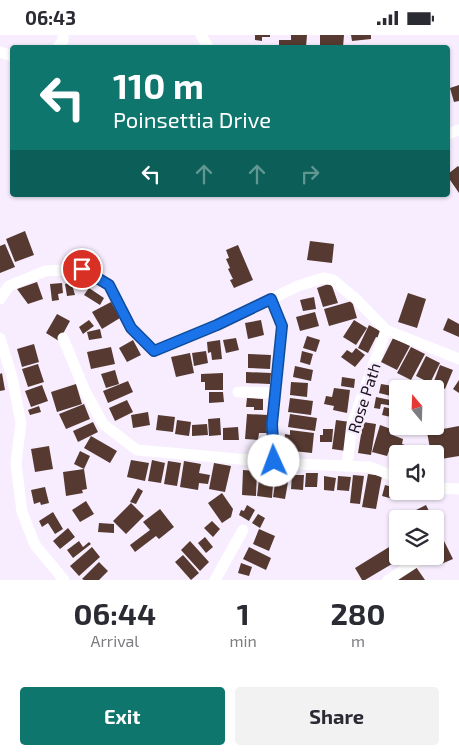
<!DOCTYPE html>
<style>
body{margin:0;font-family:"Exo 2",sans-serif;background:#f2f2f3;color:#2b2b33;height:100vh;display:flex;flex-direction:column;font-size:19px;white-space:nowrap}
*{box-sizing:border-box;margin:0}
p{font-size:16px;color:#7c7c81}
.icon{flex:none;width:28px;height:28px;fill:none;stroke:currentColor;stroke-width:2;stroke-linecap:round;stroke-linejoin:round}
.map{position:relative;height:545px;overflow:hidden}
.panel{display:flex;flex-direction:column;background:#fff;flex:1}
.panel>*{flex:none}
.top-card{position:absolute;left:10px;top:10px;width:440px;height:152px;border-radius:5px;box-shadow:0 1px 4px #0004;background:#0f766e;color:#fff;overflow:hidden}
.needle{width:32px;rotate:341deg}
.buttons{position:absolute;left:389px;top:345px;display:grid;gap:10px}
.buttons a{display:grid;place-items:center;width:55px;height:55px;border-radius:5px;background:#fff;box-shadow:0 1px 4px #0004;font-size:25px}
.pin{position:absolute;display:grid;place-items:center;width:42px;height:42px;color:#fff;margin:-21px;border:2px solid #fff;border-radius:50%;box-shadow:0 1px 5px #0007}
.me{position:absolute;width:55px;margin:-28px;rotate:358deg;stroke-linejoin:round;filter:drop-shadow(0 0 4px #0008)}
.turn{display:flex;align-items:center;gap:18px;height:105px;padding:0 20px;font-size:22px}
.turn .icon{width:65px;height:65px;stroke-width:2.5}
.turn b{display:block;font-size:35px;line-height:42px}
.lanes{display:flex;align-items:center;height:48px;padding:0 20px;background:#0003;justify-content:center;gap:25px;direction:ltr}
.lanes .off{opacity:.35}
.eta{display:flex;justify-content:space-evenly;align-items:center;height:85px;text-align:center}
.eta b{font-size:30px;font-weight:700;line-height:35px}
.primary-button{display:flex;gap:10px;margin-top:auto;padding:10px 20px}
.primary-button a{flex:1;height:58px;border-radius:5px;background:#0f766e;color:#fff;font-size:20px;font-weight:700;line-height:58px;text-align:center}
.primary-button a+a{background:#f2f2f3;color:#2b2b33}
.status{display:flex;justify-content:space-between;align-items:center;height:35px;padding:0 25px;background:#fff;direction:ltr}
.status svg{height:14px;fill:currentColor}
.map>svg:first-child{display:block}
</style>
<div class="status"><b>06:43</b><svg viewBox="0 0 49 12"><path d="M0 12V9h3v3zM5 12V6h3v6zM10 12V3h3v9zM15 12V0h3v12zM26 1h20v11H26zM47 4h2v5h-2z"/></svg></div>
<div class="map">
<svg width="459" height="545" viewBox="0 0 459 545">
<rect width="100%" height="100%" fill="#f7edfe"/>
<path fill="#563a32" d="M 255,0 L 270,0 L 270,2 L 262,2 L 262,6 L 255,5 Z
M 291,0 L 307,0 L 306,12 L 279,12 L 279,5 L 291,5 Z
M 320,0 L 344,0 L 343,12 L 320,12 Z
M 351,0 L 371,0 L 371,4 L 352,6 Z
M 459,50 L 459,66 L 454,67 L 450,53 Z
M 458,131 L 459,132 L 459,158 L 448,142 L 448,139 Z
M 25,196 L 34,220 L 15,227 L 6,204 Z
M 310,206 L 334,209 L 332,228 L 307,225 Z
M 5,209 L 15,232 L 0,238 L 0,211 Z
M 238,210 L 253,245 L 234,253 L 230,245 L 233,244 L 228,234 L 230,233 L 226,224 L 229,223 L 226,215 Z
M 77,246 L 78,252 L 73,253 L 75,260 L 67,261 L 65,249 Z
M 37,247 L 43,264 L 28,269 L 17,254 Z
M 62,248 L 63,258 L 58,259 L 59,265 L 52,266 L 50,249 Z
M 331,248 L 338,268 L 323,272 L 317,253 Z
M 89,253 L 104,263 L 100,270 L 84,260 Z
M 408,258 L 426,264 L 417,293 L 398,287 Z
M 314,262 L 316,274 L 303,276 L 300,265 Z
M 352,266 L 357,283 L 329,291 L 324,274 Z
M 111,267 L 120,283 L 102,294 L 92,277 Z
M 315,277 L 319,291 L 300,296 L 296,282 Z
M 57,279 L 70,286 L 59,306 L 46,298 Z
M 448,283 L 459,289 L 459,302 L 443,295 Z
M 89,285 L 94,291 L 83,299 L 79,292 Z
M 261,285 L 264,300 L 248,304 L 245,288 Z
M 354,285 L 367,293 L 356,310 L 343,302 Z
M 369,290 L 382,297 L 379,303 L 376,302 L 368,318 L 358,313 Z
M 100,294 L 102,303 L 89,305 L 87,297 Z
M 307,301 L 320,305 L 316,317 L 303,313 Z
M 236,303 L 239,315 L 226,318 L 223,305 Z
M 393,303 L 410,311 L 397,335 L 381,327 Z
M 133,305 L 141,320 L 127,327 L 119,313 Z
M 220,305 L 222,324 L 212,325 L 211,317 L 208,318 L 207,307 Z
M 34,309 L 39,327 L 22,332 L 17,314 Z
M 111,312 L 115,329 L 91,334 L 87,317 Z
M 411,312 L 425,319 L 411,345 L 397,338 Z
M 356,313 L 365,320 L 355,332 L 341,322 L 347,315 L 352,318 Z
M 206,316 L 208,328 L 194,331 L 192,318 Z
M 302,316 L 313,319 L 310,330 L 300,327 Z
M 190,318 L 194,338 L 176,342 L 171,322 Z
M 248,319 L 271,320 L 270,334 L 248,333 Z
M 426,321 L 440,328 L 430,348 L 416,341 Z
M 38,329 L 44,347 L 28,352 L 22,334 Z
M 440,330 L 453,335 L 445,354 L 433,349 Z
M 295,331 L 313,335 L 311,346 L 293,342 Z
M 115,335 L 119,349 L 106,353 L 101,339 Z
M 246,337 L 271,338 L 270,349 L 246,348 Z
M 2,338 L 5,355 L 0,356 L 0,339 Z
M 223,338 L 223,355 L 205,355 L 205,347 L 201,347 L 201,339 Z
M 342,342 L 355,344 L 354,353 L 341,351 Z
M 459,345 L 459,358 L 453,354 Z
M 128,346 L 133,357 L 108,368 L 103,356 Z
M 291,347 L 308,348 L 307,362 L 290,360 Z
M 76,349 L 82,369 L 57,377 L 51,357 Z
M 381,349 L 393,351 L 391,361 L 379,358 Z
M 42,350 L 48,366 L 31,372 L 25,356 Z
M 334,353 L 350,355 L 347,378 L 333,375 L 334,371 L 324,369 L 326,361 L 332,362 Z
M 209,357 L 223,357 L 224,367 L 209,368 Z
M 376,362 L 395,366 L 394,371 L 381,369 L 380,374 L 374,373 Z
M 247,363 L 263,364 L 263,375 L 254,375 L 254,372 L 246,372 Z
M 290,363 L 313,366 L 311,380 L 288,377 Z
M 127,365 L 133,377 L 115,386 L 109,373 Z
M 84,369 L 90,384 L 66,394 L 59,379 Z
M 39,371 L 41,377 L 30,380 L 28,375 Z
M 384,372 L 392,374 L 391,382 L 382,380 Z
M 148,377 L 150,390 L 133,393 L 131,380 Z
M 247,379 L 268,380 L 267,398 L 259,398 L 258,405 L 245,404 Z
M 290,379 L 317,383 L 315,396 L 288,392 Z
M 158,380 L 175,382 L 173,397 L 156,395 Z
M 220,383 L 221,400 L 209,401 L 208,384 Z
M 177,385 L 191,387 L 189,401 L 175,399 Z
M 336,385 L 350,387 L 346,416 L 332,414 Z
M 93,387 L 98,397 L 78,407 L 73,396 Z
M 363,387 L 376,389 L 371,420 L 358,418 Z
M 207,389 L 208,400 L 192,401 L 192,390 Z
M 380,390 L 391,394 L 390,399 L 403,404 L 402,409 L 405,410 L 402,417 L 390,413 L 387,421 L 372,417 Z
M 459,391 L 459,421 L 435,425 L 435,419 L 431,419 L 427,397 Z
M 238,392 L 239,405 L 223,405 L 223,393 Z
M 323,394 L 333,394 L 332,407 L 320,407 L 320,400 L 323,400 Z
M 290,395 L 314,398 L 312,418 L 293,416 L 293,409 L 284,409 L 285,399 L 290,400 Z
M 91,401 L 117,416 L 110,428 L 84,413 Z
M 49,411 L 53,434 L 35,437 L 31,414 Z
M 80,416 L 90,421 L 84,434 L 74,429 Z
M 131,425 L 149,428 L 145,446 L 127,442 Z
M 152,425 L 165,428 L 161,448 L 148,446 Z
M 168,426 L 181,428 L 177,451 L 164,449 Z
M 184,426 L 201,429 L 199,438 L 210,440 L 208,449 L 199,448 L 198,455 L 180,452 Z
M 214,428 L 231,431 L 225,457 L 209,454 Z
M 84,434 L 87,454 L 82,455 L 83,458 L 66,461 L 63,437 Z
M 243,435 L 257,436 L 256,461 L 242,460 Z
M 277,435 L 290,436 L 285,464 L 273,462 Z
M 260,436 L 270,437 L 268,448 L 273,449 L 272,463 L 257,461 Z
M 306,438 L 318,438 L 317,452 L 305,452 Z
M 368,439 L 382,441 L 376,474 L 362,472 Z
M 292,440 L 304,440 L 303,455 L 291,454 Z
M 353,440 L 364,441 L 360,469 L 350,468 Z
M 324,441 L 336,443 L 334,456 L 324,455 Z
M 338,441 L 351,442 L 349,456 L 337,455 Z
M 385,450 L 396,453 L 393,464 L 382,461 Z
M 45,452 L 49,468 L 41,470 L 40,467 L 34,469 L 31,455 Z
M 138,453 L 143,456 L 136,469 L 130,467 Z
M 222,458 L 233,474 L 231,482 L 222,488 L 208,468 Z
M 86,466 L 94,479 L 80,487 L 72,475 Z
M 131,468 L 144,481 L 126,499 L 113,486 Z
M 247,470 L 255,475 L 249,486 L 239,480 L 241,475 L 244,476 Z
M 426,470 L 433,484 L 413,484 L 410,478 Z
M 160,474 L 174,492 L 159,504 L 156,501 L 135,517 L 130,510 L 150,495 L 143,487 Z
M 53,477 L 63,494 L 55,499 L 48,488 L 42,492 L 39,486 Z
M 258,479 L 265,483 L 260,493 L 252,488 Z
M 212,486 L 220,494 L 213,502 L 204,493 Z
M 99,488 L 114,489 L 114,498 L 98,497 Z
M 435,488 L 453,524 L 439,530 L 435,523 L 431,525 L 430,521 L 435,521 Z
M 68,493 L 75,502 L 60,514 L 53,506 Z
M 259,494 L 275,501 L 269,516 L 253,509 Z
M 205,502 L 213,512 L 206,518 L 198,508 Z
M 79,506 L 83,512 L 89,507 L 91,509 L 73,523 L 67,515 Z
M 190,506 L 209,527 L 200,536 L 181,515 Z
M 394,509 L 398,516 L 398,521 L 401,521 L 402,523 L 365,545 L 362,545 L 355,533 Z
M 92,512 L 100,522 L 79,541 L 70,531 Z
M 249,512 L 271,523 L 266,535 L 243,524 Z
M 183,520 L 199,538 L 191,545 L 175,527 Z
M 99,527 L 108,536 L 99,545 L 84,545 L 82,544 Z
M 241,528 L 252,532 L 249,541 L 238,538 Z
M 416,532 L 425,545 L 396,545 Z"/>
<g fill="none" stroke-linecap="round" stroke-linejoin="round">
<path stroke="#fff" stroke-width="11" d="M 201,0 L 208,12
M 58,12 L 63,6 L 63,0
M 0,17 L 12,21
M 448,99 L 459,95
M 0,264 L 9,251 L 45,236 L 82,234 L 109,249 L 131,293 L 154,315 L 217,290 L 298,251 L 323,243 L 333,245 L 357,265 L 386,295 L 459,324
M 271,264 L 282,291 L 272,389 L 274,426
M 0,303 L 12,342 L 21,388 L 16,428 L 22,477 L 35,510 L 64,545
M 63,303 L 85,356 L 103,389 L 137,415 L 297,429 L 370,432 L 398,443
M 238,357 L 275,358
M 347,431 L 352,389 L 386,295
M 435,453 L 459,454
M 215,545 L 243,495
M 388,545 L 422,523"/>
</g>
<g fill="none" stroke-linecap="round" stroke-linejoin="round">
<defs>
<path id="route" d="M 82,234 L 109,250 L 131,293 L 154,316 L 217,290 L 271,264 L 282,291 L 272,389 L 274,426"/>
</defs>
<use href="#route" stroke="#114b97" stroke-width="12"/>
<use href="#route" stroke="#1a73e8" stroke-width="9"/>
</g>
<g text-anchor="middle" stroke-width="5" stroke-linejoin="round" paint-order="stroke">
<g font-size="16" fill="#19131d" stroke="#f7edfe">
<text transform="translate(364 363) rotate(-72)" y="6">Rose Path</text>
</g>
</g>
</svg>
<div class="buttons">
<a><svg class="needle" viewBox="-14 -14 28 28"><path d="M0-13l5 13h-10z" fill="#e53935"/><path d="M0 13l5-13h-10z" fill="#7c7c81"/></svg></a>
<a><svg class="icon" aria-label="sound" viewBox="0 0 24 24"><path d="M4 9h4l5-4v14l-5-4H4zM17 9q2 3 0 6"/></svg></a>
<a><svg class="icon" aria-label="layers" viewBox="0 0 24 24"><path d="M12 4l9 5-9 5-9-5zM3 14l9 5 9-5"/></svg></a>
</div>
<div class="pin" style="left:82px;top:234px;background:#d93025"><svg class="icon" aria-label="arrive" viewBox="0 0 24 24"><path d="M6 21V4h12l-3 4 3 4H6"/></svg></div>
<svg class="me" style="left:274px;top:426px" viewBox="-20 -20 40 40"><circle r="19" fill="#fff"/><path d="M0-13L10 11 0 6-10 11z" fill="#1a73e8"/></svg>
<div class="top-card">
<div class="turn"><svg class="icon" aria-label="left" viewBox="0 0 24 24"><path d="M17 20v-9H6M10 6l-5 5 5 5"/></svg><div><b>110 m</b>Poinsettia Drive</div></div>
<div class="lanes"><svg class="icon" aria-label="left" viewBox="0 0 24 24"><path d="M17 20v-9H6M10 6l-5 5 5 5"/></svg><svg class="icon off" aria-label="ahead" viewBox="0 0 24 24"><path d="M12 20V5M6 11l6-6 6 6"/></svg><svg class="icon off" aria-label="ahead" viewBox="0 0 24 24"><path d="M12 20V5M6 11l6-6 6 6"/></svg><svg class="icon off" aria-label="right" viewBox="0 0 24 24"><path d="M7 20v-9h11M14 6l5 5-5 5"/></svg></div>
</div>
</div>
<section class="panel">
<div class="eta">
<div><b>06:44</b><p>Arrival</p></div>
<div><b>1</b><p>min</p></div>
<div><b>280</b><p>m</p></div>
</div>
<div class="primary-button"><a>Exit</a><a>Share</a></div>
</section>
